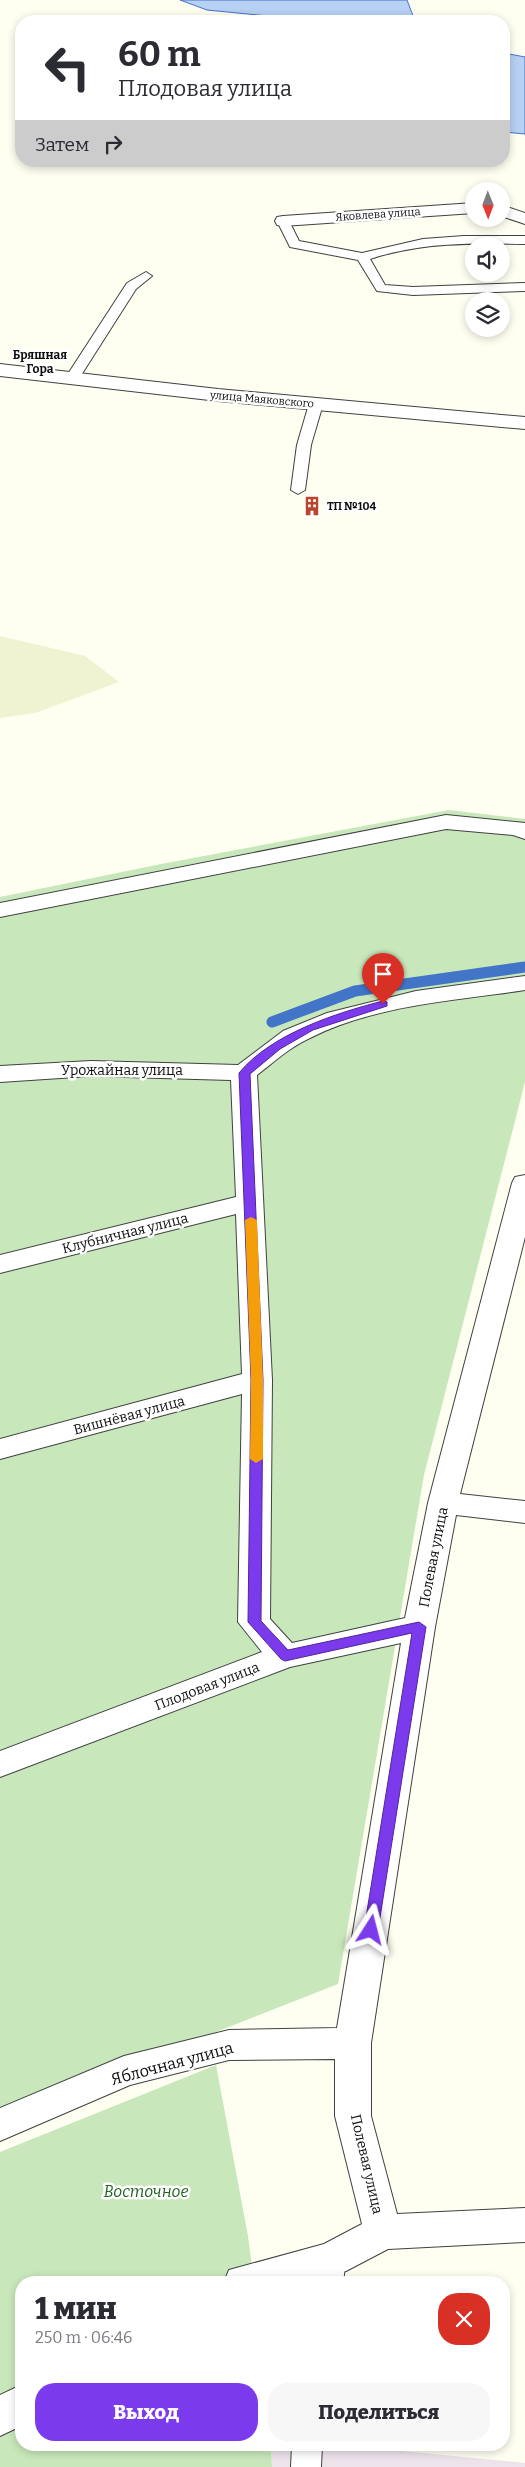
<!DOCTYPE html>
<html lang="ru">
<meta charset="utf-8">
<style>
body{margin:0;font-family:Bitter,serif;background:#f7f7f7;color:#2b2b33;height:100vh;display:flex;flex-direction:column;font-size:19px;white-space:nowrap}
*{box-sizing:border-box;margin:0}
p{font-size:16px;color:#7c7c81}
.icon{flex:none;width:28px;height:28px;fill:none;stroke:currentColor;stroke-width:2;stroke-linecap:round;stroke-linejoin:round}
.map{position:relative;flex:1;overflow:hidden}
.sheet{position:absolute;left:15px;top:2276px;width:495px;height:175px;display:flex;flex-direction:column;background:#fff;border-radius:20px;box-shadow:0 2px 8px #0003}
.sheet>*{flex:none}
.hud{position:absolute;left:15px;top:15px;width:495px;height:152px;border-radius:20px;box-shadow:0 2px 8px #0003;background:#fff;color:#2b2b33;overflow:hidden}
.needle{width:32px;rotate:179deg}
.fabs{position:absolute;left:465px;top:182px;display:grid;gap:10px}
.fabs a{display:grid;place-items:center;width:45px;height:45px;border-radius:50%;background:#fff;box-shadow:0 2px 8px #0003;font-size:25px}
.pin{position:absolute;display:grid;place-items:center;width:42px;height:42px;color:#fff;margin:-51px -21px;border-radius:50% 50% 50% 0;rotate:-45deg;box-shadow:0 0 5px #0007}
.pin .icon{rotate:45deg}
.me{position:absolute;width:55px;margin:-28px;rotate:9deg;stroke-linejoin:round;filter:drop-shadow(0 0 4px #0008)}
.turn{display:flex;align-items:center;gap:18px;height:105px;padding:0 20px;font-size:22px}
.turn .icon{width:65px;height:65px;stroke-width:2.5}
.turn b{display:block;font-size:35px;line-height:42px}
.then{display:flex;align-items:center;height:48px;padding:0 20px;background:#0003;gap:10px;font-size:19px}
.round{display:grid;place-items:center;flex:none;width:52px;height:52px;border-radius:20px;background:#f7f7f7}
.overview{display:flex;align-items:center;justify-content:space-between;height:85px;padding:0 20px}
h1{font-size:30px;font-weight:800;line-height:38px}
.button{display:flex;gap:10px;margin-top:auto;padding:10px 20px}
.button a{flex:1;height:58px;border-radius:20px;background:#7c3aed;color:#fff;font-size:20px;font-weight:800;line-height:58px;text-align:center}
.button a+a{background:#f7f7f7;color:#2b2b33}
.map>svg:first-child{display:block}
</style>
<div class="map">
<svg width="525" height="2467" viewBox="0 0 525 2467">
<rect width="100%" height="100%" fill="#fefef1"/>
<path fill="#ede3eb" d="M 271,2445 L 342,2445 L 525,2463 L 525,2467 L 272,2467 Z"/>
<path fill="#eff3d1" d="M 0,636 L 85,656 L 119,682 L 35,713 L 0,718 Z"/>
<path fill="#c8e8bb" d="M 449,810 L 525,819 L 525,1082 L 424,1475 L 338,1984 L 0,2117 L 0,897 L 161,864 Z
M 216,2065 L 248,2236 L 254,2282 L 21,2282 L 21,2445 L 271,2445 L 272,2467 L 0,2467 L 0,2152 Z"/>
<path fill="#b7d0f4" stroke="#4274c7" d="M 180,0 L 407,0 L 415,21 L 283,21 L 278,17 L 207,10 Z
M 504,53 L 525,57 L 525,134 L 504,132 Z"/>
<g fill="none" stroke-linecap="round" stroke-linejoin="round">
<path stroke="#4274c7" stroke-width="11" d="M 272,1022 L 355,991 L 525,967"/>
<defs>
<path id="lane" d="M 283,217 L 289,221 L 299,241 L 362,253 L 423,239 L 464,236 L 525,236 L 525,244 C 473,243 421,242 370,259 L 385,285 L 413,287 L 525,283 L 525,291 L 413,295 L 377,291 L 358,260 L 290,247 L 277,221 Z
M 146,272 L 152,276 L 136,289 L 78,380 L 68,380 L 66,377 L 127,283 Z
M 316,400 L 323,404 L 311,445 L 305,490 L 298,494 L 291,490 L 297,445 L 309,404 Z
M 332,2246 L 342,2250 L 346,2259 L 343,2282 L 315,2282 L 318,2259 L 322,2250 Z
M 292,2445 L 322,2445 L 321,2467 L 291,2467 Z"/>
<path id="street" d="M 474,203 L 474,213 L 283,226 L 277,225 L 275,221 L 277,217 L 283,216 Z
M 501,205 L 525,213 L 525,224 L 501,216 Z
M 0,364 L 218,389 L 525,417 L 525,429 L 218,401 L 0,376 Z
M 446,815 L 525,823 L 525,839 L 513,835 L 446,829 L 0,917 L 0,903 Z
M 525,976 L 525,990 C 453,1001 375,1005 310,1038 C 290,1047 274,1062 257,1075 L 272,1380 L 270,1619 L 292,1643 L 405,1618 L 428,1503 L 512,1183 L 515,1177 L 525,1175 L 525,1237 L 460,1494 L 525,1501 L 525,1523 L 456,1515 L 435,1627 L 371,2043 L 371,2116 L 397,2214 L 525,2208 L 525,2242 L 388,2249 L 346,2271 L 308,2282 L 224,2282 L 229,2270 L 324,2244 L 362,2224 L 335,2116 L 335,2059 L 229,2060 L 130,2085 L 0,2141 L 0,2108 L 124,2056 L 229,2030 L 337,2028 L 401,1643 L 290,1667 L 0,1777 L 0,1751 L 262,1652 L 238,1622 L 242,1394 L 0,1459 L 0,1439 L 242,1374 L 236,1214 L 0,1273 L 0,1255 L 236,1197 L 231,1080 L 91,1076 L 0,1082 L 0,1066 L 91,1061 L 238,1065 L 283,1031 L 327,1013 L 416,991 Z
M 21,2385 L 21,2426 L 0,2436 L 0,2395 Z"/>
</defs>
<use href="#lane" stroke="#414141" stroke-width="2"/>
<use href="#street" stroke="#414141" stroke-width="2"/>
<use href="#lane" fill="#fff" fill-rule="evenodd"/>
<use href="#street" fill="#fff" fill-rule="evenodd"/>
</g>
<path fill="#7c3aed" stroke="#51269a" d="M 383,1001 L 387,1002 L 387,1006 L 313,1030 L 280,1049 L 250,1074 L 263,1380 L 261,1621 L 288,1650 L 419,1622 L 426,1627 L 378,1930 L 376,1934 L 366,1934 L 364,1930 L 412,1633 L 285,1661 L 281,1659 L 248,1622 L 251,1380 L 239,1073 C 271,1034 336,1013 383,1001 Z"/>
<path fill="#f59e0b" d="M 251,1217 L 257,1220 L 263,1380 L 263,1459 L 256,1463 L 250,1459 L 251,1380 L 245,1220 Z"/>
<defs>
<symbol id="building-bare" viewBox="-9 -9 18 18"><path d="M-4-6H4V6H1V3H-1V6H-4ZM-2.5-4.3h1.7v1.8h-1.7ZM.8-4.3h1.7v1.8H.8ZM-2.5-1h1.7V.8h-1.7ZM.8-1h1.7V.8H.8Z" fill="#b9452c" stroke="#fff" stroke-width="2.5" paint-order="stroke"/></symbol>
</defs>
<g fill-rule="evenodd">
<use href="#building-bare" x="298" y="492" width="28" height="28"/>
</g>
<g text-anchor="middle" stroke-width="5" stroke-linejoin="round" paint-order="stroke">
<g font-size="11" fill="#0e0e0e" stroke="#fff">
<text transform="translate(378 214) rotate(-4)" y="4">Яковлева улица</text>
<text transform="translate(262 399) rotate(5)" y="4">улица Маяковского</text>
</g>
<g font-size="11" font-weight="bold" fill="#0e0e0e" stroke="#fff" text-anchor="start">
<text x="327" y="510">ТП №104</text>
</g>
<g font-size="12" font-weight="bold" fill="#0e0e0e" stroke="#fff">
<text x="40" y="359">Бряшная<tspan x="40" dy="14">Гора</tspan></text>
</g>
<g font-size="14" fill="#0e0e0e" stroke="#fff">
<text x="122" y="1075">Урожайная улица</text>
<text transform="translate(125 1233) rotate(-14)" y="5">Клубничная улица</text>
<text transform="translate(129 1415) rotate(-15)" y="5">Вишнёвая улица</text>
<text transform="translate(433 1557) rotate(-79)" y="5">Полевая улица</text>
<text transform="translate(207 1686) rotate(-21)" y="5">Плодовая улица</text>
<text transform="translate(367 2164) rotate(77)" y="5">Полевая улица</text>
</g>
<g font-size="16" fill="#0e0e0e" stroke="#fff">
<text transform="translate(172 2063) rotate(-15)" y="6">Яблочная улица</text>
</g>
<g font-size="16" font-style="italic" fill="#216422" stroke="#fff">
<text x="146" y="2197">Восточное</text>
</g>
</g>
</svg>
<div class="fabs">
<a><svg class="needle" viewBox="-14 -14 28 28"><path d="M0-13l5 13h-10z" fill="#e53935"/><path d="M0 13l5-13h-10z" fill="#7c7c81"/></svg></a>
<a><svg class="icon" aria-label="sound" viewBox="0 0 24 24"><path d="M4 9h4l5-4v14l-5-4H4zM17 9q2 3 0 6"/></svg></a>
<a><svg class="icon" aria-label="layers" viewBox="0 0 24 24"><path d="M12 4l9 5-9 5-9-5zM3 14l9 5 9-5"/></svg></a>
</div>
<div class="pin" style="left:383px;top:1004px;background:#d93025"><svg class="icon" aria-label="arrive" viewBox="0 0 24 24"><path d="M6 21V4h12l-3 4 3 4H6"/></svg></div>
<svg class="me" style="left:371px;top:1930px" viewBox="-20 -20 40 40"><path d="M0-17L14 15 0 8-14 15z" fill="#7c3aed" stroke="#fff" stroke-width="4"/></svg>
<div class="hud">
<div class="turn"><svg class="icon" aria-label="left" viewBox="0 0 24 24"><path d="M17 20v-9H6M10 6l-5 5 5 5"/></svg><div><b>60 m</b>Плодовая улица</div></div>
<div class="then">Затем<svg class="icon" aria-label="right" viewBox="0 0 24 24"><path d="M7 20v-9h11M14 6l5 5-5 5"/></svg></div>
</div>
<section class="sheet">
<div class="overview"><div><h1>1 мин</h1><p>250 m · 06:46</p></div><a class="round" style="background:#d93025;color:#fff"><svg class="icon" aria-label="close" viewBox="0 0 24 24"><path d="M6 6l12 12M18 6L6 18"/></svg></a></div>
<div class="button"><a>Выход</a><a>Поделиться</a></div>
</section>
</div>
